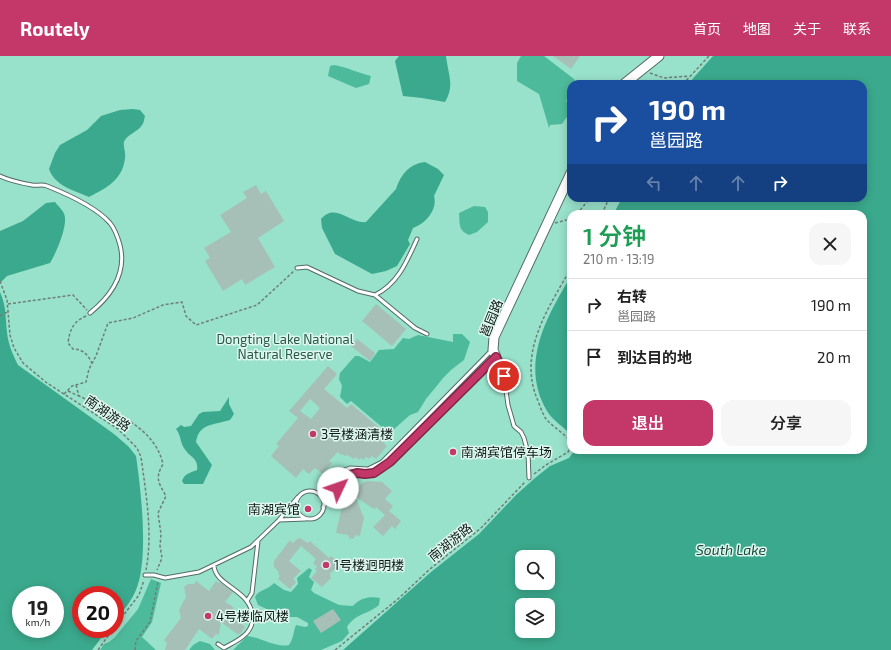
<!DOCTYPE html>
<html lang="zh">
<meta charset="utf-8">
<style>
body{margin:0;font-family:"Exo 2","Noto Sans SC",sans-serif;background:#f6f6f6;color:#222;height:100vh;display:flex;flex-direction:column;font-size:15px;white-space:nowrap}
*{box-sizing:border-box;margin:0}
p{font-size:13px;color:#767676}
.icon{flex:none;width:22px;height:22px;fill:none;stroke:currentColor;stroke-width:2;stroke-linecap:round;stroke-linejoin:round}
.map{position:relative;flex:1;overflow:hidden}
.details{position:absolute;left:567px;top:154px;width:300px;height:244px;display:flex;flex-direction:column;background:#fff;border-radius:12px;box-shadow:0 2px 10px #0003}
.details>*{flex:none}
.hud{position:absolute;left:567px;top:24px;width:300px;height:122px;border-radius:12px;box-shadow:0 2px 10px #0003;background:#1a4fa0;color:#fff;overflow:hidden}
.tools{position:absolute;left:515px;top:494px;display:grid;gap:8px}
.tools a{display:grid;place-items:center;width:40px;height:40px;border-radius:8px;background:#fff;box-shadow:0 2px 10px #0003;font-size:20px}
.speed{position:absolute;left:12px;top:530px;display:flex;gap:8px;font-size:20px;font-weight:700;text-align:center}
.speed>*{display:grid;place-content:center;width:52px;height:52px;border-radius:50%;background:#fff;box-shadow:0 2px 10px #0003;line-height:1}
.speed small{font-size:10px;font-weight:400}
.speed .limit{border:6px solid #d22;background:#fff;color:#111}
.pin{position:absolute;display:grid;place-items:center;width:34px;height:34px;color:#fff;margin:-17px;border:2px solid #fff;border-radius:50%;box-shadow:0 1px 4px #0007}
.me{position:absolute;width:44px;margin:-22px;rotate:48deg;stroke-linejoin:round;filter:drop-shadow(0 0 3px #0008)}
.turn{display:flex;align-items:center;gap:14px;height:84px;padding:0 16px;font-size:18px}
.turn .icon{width:52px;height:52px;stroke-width:2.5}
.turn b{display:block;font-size:28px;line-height:34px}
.lanes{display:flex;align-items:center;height:38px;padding:0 16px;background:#0003;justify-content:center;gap:20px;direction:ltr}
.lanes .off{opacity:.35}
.round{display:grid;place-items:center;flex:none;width:42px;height:42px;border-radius:12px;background:#f6f6f6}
.head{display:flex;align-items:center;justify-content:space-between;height:68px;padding:0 16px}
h1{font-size:24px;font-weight:600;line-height:30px;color:#1e9e55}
.cta{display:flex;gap:8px;margin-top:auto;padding:8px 16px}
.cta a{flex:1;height:46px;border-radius:12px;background:#c43769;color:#fff;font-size:16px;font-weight:600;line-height:46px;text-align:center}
.cta a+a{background:#f6f6f6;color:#222}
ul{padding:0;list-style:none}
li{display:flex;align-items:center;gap:12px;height:52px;padding:0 16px;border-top:1px solid #e0e0e0}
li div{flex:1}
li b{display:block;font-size:15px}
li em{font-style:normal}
header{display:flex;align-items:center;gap:24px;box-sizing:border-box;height:56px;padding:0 20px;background:#c43769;color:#fff}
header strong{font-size:19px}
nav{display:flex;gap:22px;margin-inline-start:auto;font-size:14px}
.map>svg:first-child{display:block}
</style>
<header>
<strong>Routely</strong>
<nav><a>首页</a><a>地图</a><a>关于</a><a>联系</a></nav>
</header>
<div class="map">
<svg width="891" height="594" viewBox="0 0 891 594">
<rect width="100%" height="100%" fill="#d1ebe2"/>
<path fill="#98e1ca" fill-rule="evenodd" d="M 0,0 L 891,0 L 891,594 L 0,594 ZM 571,28 L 863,28 L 863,142 L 571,142 ZM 571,158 L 863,158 L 863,394 L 571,394 ZM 522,501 L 548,501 L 548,527 L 522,527 ZM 21,539 L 55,539 L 55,573 L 21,573 ZM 81,539 L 115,539 L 115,573 L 81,573 ZM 522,549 L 548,549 L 548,575 L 522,575 Z"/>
<path fill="#4eba9c" d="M 521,0 L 544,0 L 574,23 L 577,28 L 571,28 L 571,42 L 566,44 L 571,55 L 562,68 L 550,69 L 549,72 L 539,38 L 517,25 L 517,7 Z
M 334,9 C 347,11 358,17 371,20 L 369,28 L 356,32 L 328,20 L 330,10 Z
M 474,150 L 485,151 L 488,156 L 488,166 L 477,176 L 469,179 C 458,174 460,169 459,157 Z
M 453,278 L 462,278 L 470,286 L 464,304 L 451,314 L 444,321 L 426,343 L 418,356 L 410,359 L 392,375 L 383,372 L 351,345 L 347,348 L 340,341 L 342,330 L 339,323 L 340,317 L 355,300 L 359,300 L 370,306 L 379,294 L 394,293 L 403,282 L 409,283 L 418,279 L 453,286 Z
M 309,512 L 312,514 L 309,521 L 314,526 L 311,534 L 314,537 L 339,549 L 353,550 C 360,542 369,540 380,542 L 379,549 C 367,559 356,557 347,571 L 349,577 L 342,585 L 321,594 L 233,594 L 247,580 C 261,581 275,592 289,589 C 294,581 293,577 296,569 L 305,571 L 308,570 L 308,567 L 297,561 L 289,561 L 273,556 L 258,549 L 255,541 C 259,533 268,534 274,527 L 284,534 L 291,536 L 298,528 L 297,522 Z
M 151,523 L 161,527 L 152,566 L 142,581 L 156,594 L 100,594 L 104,588 L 109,586 L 115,581 L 138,553 Z
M 200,585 L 210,588 L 215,594 L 189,594 L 193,589 Z"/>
<path fill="#3ba98d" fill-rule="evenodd" d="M 399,0 L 446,0 C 448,18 455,30 445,46 L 422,42 L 403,40 L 395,5 Z
M 713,0 L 891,0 L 891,594 L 343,594 L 431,516 L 479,478 L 516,439 L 535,422 L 550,410 L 569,402 L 575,394 L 863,394 L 863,158 L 610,158 L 612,154 L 615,155 L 622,142 L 863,142 L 863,28 L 688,28 ZM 522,501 L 548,501 L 548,527 L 522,527 ZM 522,549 L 548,549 L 548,575 L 522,575 Z
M 133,53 L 140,54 L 145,60 C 144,63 144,67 142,69 C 138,76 127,78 124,86 C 123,91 126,96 125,102 C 123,123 107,132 89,141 C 73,134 55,130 49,113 L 55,97 L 60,89 L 87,74 L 101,60 L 120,54 Z
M 425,106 L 438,113 L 444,119 L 434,140 C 438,154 425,168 413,172 L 408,184 L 410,188 L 397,210 L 386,215 L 372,218 L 335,198 L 322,172 L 321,163 C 336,146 349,168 366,166 L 396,133 C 401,118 409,108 425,106 Z
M 55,146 C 59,151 65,156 65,162 C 66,174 56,197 50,207 L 7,220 L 0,227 L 0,175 L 23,165 L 46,147 Z
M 571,220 L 571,379 C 563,370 553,365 547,355 C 519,308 547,260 571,220 Z
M 0,236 C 7,252 5,260 7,276 C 8,288 13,299 18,309 L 114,378 L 129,391 L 136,400 C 141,434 149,503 136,534 C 131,546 123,555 115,564 L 115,539 L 81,539 L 81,573 L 108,573 L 92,594 L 0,594 ZM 21,539 L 55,539 L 55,573 L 21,573 Z
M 229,341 L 229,348 L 234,358 L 230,364 C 214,369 199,367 196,386 L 212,409 L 203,428 L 184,428 L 182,425 C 185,417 190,417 197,414 C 199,402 189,401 184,392 C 180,386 181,379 176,373 L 181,369 L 184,371 L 191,370 L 199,358 L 203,356 L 220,355 Z"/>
<path fill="#a7c0b7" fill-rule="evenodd" d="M 553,0 L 580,0 L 571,13 Z
M 256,129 L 261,138 L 266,135 L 284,165 L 258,182 L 275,211 L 245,229 L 242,223 L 223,235 L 205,205 L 210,202 L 204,192 L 231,176 L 220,159 L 247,142 L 243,136 Z
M 376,248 L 406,273 L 392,290 L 362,265 Z
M 357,283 L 375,297 L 370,305 L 351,290 Z
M 328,310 L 337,318 L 324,333 L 347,352 L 351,348 L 389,380 L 384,387 L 387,390 L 376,403 L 372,400 L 369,403 L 366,401 L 363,404 L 361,402 L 359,404 L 356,401 L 354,403 L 347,399 L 345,400 L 342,398 L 341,399 L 338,396 L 329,405 L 332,407 L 323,418 L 315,412 L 309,418 L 303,413 L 296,422 L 271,400 L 279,390 L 276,388 L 298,362 L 289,355 ZM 310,343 L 320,352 L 311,363 L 300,355 Z
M 367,425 L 382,426 L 392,435 L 385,443 L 393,450 L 389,455 L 401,465 L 395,473 L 392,470 L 383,480 L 373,471 L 385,459 L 376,451 L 375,453 L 372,452 L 355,440 L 364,462 L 360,480 L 356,479 L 353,483 L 349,482 L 348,479 L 336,477 L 341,454 L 346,448 L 342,437 L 349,428 L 350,430 L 358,432 L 362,427 Z
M 300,482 L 308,487 L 310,485 L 329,502 L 331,500 L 340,507 L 330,518 L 331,522 L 322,531 L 311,522 L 317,515 L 315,513 L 317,511 L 313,507 L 316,503 L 301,490 L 289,505 L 301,515 L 293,523 L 296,526 L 290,533 L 278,523 L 280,520 L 278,518 L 279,516 L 274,511 L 274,505 L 290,484 L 293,487 L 297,483 Z
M 196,525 L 209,535 L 216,525 L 219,527 L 220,526 L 233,536 L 225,546 L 233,551 L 236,556 L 236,563 L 245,571 L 240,578 L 237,578 L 221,566 L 219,579 L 216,578 L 212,583 L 199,573 L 185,594 L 165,594 L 167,587 L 164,584 L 181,562 L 179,554 L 186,541 L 184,531 L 188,528 L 194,528 Z
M 333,553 L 341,564 L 321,577 L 313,565 Z"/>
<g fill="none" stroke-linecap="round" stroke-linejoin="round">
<defs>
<path id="lane" d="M 0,120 C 10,125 21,127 32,129 C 37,130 42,128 47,130 C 67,138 96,151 110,167 C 115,173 118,182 120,189 C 127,217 111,240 90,257
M 297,212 L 307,211 L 358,235 L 375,239 L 415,272 L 427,278
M 375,239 C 398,228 407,205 417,183
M 500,313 L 504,320 L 508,349 L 514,370 L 521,376 L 524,382 L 528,397 L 529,422
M296 449a14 14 0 1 1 28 0a14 14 0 1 1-28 0Z
M 319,438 L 342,415 L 350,412 L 368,413 L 382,406 L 491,295
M 323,451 C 330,441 339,426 350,419 C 357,415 364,419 372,418 C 378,416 385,410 390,406 L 495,302
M 279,464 L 306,463
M 214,509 C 214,529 248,533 252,557 C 256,577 238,584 224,592 L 218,588
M 145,519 L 154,519 L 165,522 L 199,516 L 251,491 L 279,464 L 298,441
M 247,545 L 252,537 L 258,485"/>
<path id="secondary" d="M 624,28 L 659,0
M 500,311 L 493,294 L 494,281 L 571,117"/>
</defs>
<use href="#lane" stroke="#536b63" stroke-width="5"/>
<use href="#secondary" stroke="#536b63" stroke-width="11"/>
<path stroke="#6d7f79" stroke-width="1.5" stroke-dasharray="3 2" stroke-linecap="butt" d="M 650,17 L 664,22 L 689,20
M 683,28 L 709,0
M 577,158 L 590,142
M 602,158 L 609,142
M 555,167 L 571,163
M 571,212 C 549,251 519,294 536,340 C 539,347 542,357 546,363 C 553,371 564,377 571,386
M 0,225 L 7,244 L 10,279 L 14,292 L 23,307 L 47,327 L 118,373 L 137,392 L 141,401 C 146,438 153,477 146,514
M 8,248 L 73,239 L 87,254
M 0,260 L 9,255
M 86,260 C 73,266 70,273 68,287 L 73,293 C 83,293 88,299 92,307
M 76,329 L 79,340 L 98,349 L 123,364 L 126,363 C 144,374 158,387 163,408 C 155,422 158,426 166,440 L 158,457 L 161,478 L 160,490 L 162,502 L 157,514
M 68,335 L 79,340
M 64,338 L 72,330 L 86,326 L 89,313 L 96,300 L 108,267 L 133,262 L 163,249 L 182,246 L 186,260 L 196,269 L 257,249 L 294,215
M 534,418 L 546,409 L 568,396 L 571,389
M 115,570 L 139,539 L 144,524
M 98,594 L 113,573
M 135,594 L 136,585 L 150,566 L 158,526
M 335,594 L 398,543 L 430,513 L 481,472 L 525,426"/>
<use href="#lane" stroke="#fff" stroke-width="3"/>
<use href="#secondary" stroke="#fff" stroke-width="9"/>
</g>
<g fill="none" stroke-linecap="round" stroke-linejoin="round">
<defs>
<path id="route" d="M 338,432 L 350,419 L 357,417 L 365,418 L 374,417 L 390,406 L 496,301 L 504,320"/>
</defs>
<use href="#route" stroke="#7f2444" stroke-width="10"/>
<use href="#route" stroke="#c43769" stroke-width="7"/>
</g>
<g fill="#c43769" stroke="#def8ef" stroke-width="1.5">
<circle cx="313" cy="378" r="4"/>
<circle cx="453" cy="396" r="4"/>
<circle cx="308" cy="453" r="4"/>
<circle cx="326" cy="509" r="4"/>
<circle cx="208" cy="560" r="4"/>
</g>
<g text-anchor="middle" stroke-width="3" stroke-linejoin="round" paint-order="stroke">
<g font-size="13" fill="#0f1915" stroke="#def8ef">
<text transform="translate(491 262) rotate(-68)" y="5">邕园路</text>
<text transform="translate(108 357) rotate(35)" y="5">南湖游路</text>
<text transform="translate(450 486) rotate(-39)" y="5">南湖游路</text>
</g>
<g font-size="13" fill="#2a574a" stroke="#def8ef">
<text x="285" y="288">Dongting Lake National<tspan x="285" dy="15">Natural Reserve</tspan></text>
</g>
<g font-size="13" fill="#0f1915" stroke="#def8ef" text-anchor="start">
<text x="321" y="383">3号楼涵清楼</text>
<text x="461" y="401">南湖宾馆停车场</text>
<text x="300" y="458" text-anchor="end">南湖宾馆</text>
<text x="334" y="514">1号楼迥明楼</text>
<text x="216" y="565">4号楼临风楼</text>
</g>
<g font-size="14" font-style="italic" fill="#19483b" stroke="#def8ef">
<text x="731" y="499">South Lake</text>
</g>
</g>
</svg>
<div class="tools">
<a><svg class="icon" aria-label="search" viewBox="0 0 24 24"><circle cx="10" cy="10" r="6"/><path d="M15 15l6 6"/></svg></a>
<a><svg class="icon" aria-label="layers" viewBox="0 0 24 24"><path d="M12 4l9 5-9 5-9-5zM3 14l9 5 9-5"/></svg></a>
</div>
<div class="speed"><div>19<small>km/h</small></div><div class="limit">20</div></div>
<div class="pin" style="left:504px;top:320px;background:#d93025"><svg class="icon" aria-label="arrive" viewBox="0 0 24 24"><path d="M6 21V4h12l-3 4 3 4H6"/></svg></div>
<svg class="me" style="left:338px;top:432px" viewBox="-20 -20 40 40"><circle r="19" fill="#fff"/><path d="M0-13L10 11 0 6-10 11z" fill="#c43769"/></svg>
<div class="hud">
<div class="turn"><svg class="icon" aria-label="right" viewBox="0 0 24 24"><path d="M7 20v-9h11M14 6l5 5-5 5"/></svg><div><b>190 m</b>邕园路</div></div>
<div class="lanes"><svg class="icon off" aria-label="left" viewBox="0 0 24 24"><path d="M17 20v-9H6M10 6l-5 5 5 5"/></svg><svg class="icon off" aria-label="ahead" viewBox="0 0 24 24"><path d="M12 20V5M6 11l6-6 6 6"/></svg><svg class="icon off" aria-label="ahead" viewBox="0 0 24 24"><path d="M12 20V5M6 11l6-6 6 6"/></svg><svg class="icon" aria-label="right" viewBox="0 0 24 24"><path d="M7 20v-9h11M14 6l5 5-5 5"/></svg></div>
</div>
<section class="details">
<div class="head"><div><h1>1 分钟</h1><p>210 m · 13:19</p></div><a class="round"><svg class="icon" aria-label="close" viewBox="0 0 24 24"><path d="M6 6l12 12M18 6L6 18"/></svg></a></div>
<ul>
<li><svg class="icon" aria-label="right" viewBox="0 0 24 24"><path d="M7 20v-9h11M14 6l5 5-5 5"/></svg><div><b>右转</b><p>邕园路</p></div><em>190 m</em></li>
<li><svg class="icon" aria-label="arrive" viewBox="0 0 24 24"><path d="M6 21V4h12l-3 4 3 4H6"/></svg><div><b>到达目的地</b></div><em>20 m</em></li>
</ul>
<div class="cta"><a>退出</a><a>分享</a></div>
</section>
</div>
